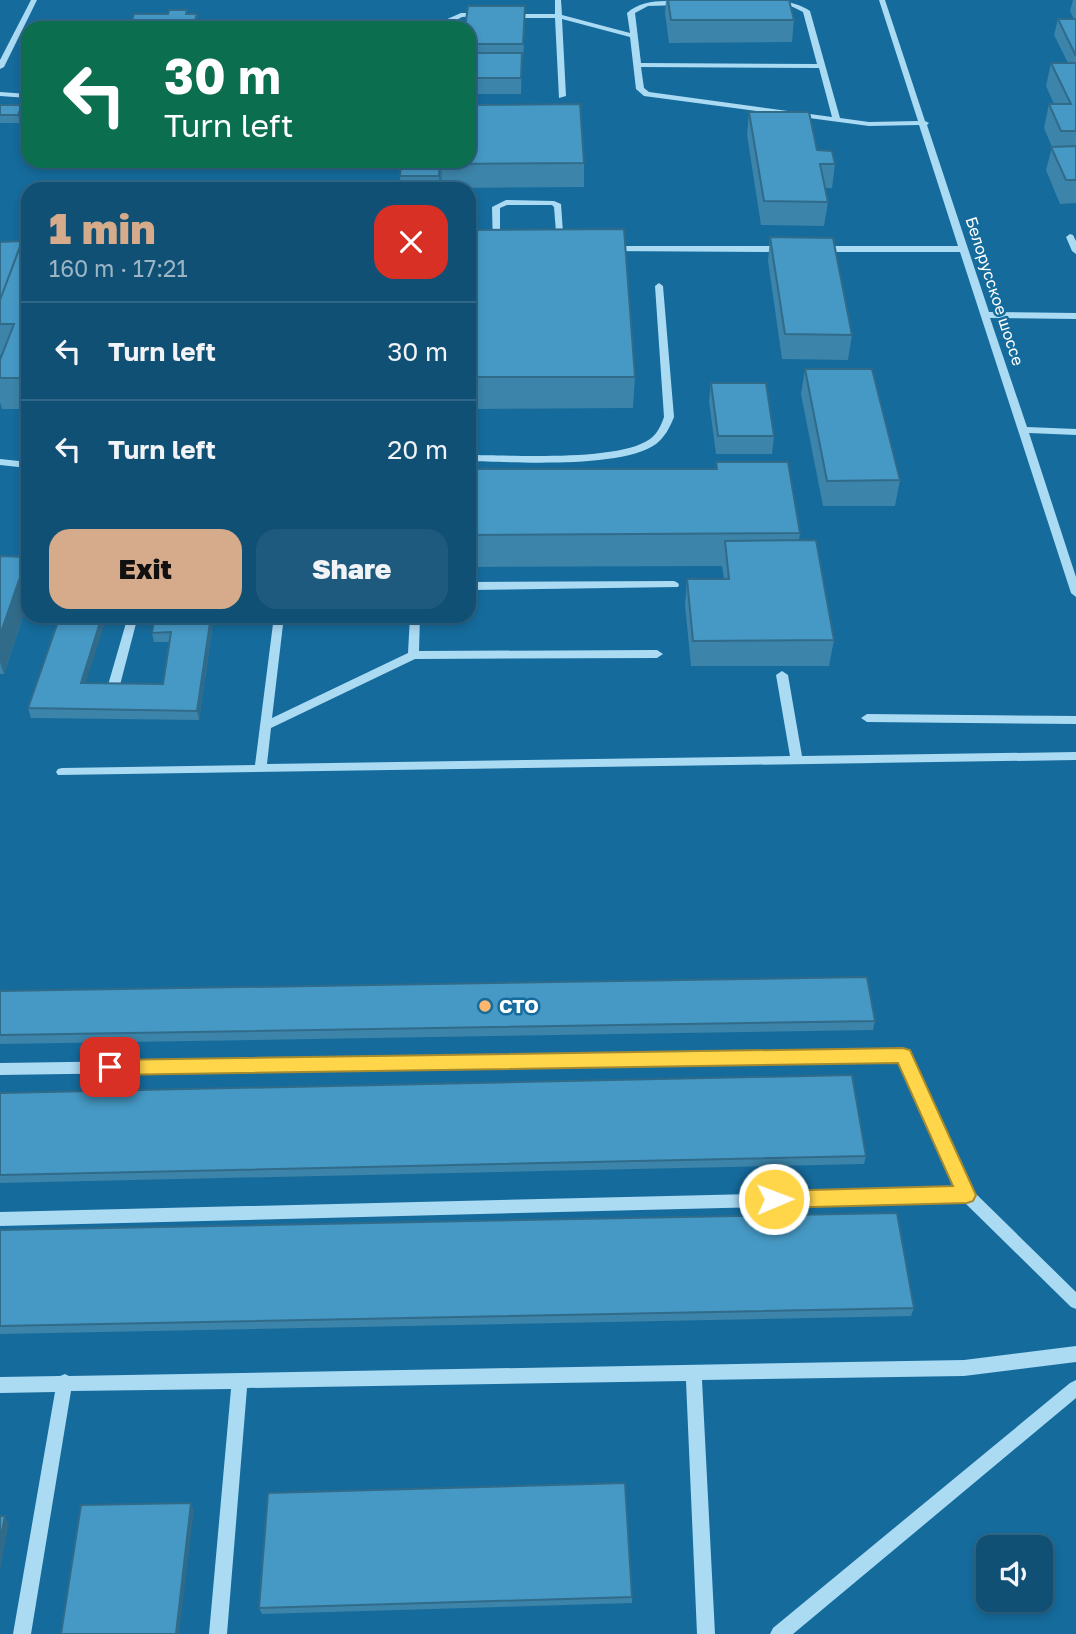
<!DOCTYPE html>
<meta charset="utf-8">
<style>
body{margin:0;font-family:"Golos Text",sans-serif;background:#1e5a7d;color:#f1f3f6;height:100vh;display:flex;flex-direction:column;font-size:26px;white-space:nowrap}
*{box-sizing:border-box;margin:0}
p{font-size:23px;color:#9cb5c5}
.icon{flex:none;width:38px;height:38px;fill:none;stroke:currentColor;stroke-width:2;stroke-linecap:round;stroke-linejoin:round}
.map{position:relative;flex:1;overflow:hidden}
.panel{position:absolute;left:21px;top:182px;width:455px;height:441px;display:flex;flex-direction:column;background:#105075;border-radius:21px;box-shadow:0 4px 10px #0003,0 0 0 2px #306787}
.panel>*{flex:none}
.top-card{position:absolute;left:21px;top:21px;width:455px;height:147px;border-radius:21px;box-shadow:0 4px 10px #0003,0 0 0 2px #306787;background:#0b6e4f;color:#fff;overflow:hidden}
.tools{position:absolute;left:976px;top:1535px;display:grid;gap:14px}
.tools a{display:grid;place-items:center;width:77px;height:77px;border-radius:14px;background:#105075;box-shadow:0 4px 10px #0003,0 0 0 2px #306787;font-size:35px}
.pin{position:absolute;display:grid;place-items:center;width:60px;height:60px;color:#fff;margin:-30px;border-radius:14px;box-shadow:0 4px 10px #0006}
.me{position:absolute;width:77px;margin:-38px;rotate:89deg;stroke-linejoin:round;filter:drop-shadow(0 0 5px #0008)}
.turn{display:flex;align-items:center;gap:24px;height:147px;padding:0 28px;font-size:32px}
.turn .icon{width:91px;height:91px;stroke-width:2.5}
.turn b{display:block;font-size:49px;line-height:60px}
.round{display:grid;place-items:center;flex:none;width:74px;height:74px;border-radius:21px;background:#1e5a7d}
.headline{display:flex;align-items:center;justify-content:space-between;height:119px;padding:0 28px}
h1{font-size:42px;font-weight:800;line-height:52px;color:#d6ab8b}
.primary-button{display:flex;gap:14px;margin-top:auto;padding:14px 28px}
.primary-button a{flex:1;height:80px;border-radius:21px;background:#d6ab8b;color:#111;font-size:28px;font-weight:800;line-height:80px;text-align:center}
.primary-button a+a{background:#1e5a7d;color:#f1f3f6}
ul{padding:0;list-style:none}
li{display:flex;align-items:center;gap:21px;height:98px;padding:0 28px;border-top:2px solid #306787}
li div{flex:1}
li b{display:block;font-size:26px}
li em{font-style:normal}
.map>svg:first-child{display:block}
</style>
<div class="map">
<svg width="1076" height="1634" viewBox="0 0 1076 1634">
<rect width="100%" height="100%" fill="#156b9c"/>
<g fill="none" stroke-linecap="round" stroke-linejoin="round">
<path fill="#abdaf3" fill-rule="evenodd" d="M 31,0 L 37,0 L 4,67 L 0,69 L 0,60 Z
M 555,0 L 561,0 L 562,15 L 630,33 L 627,13 C 641,0 664,0 682,2 L 683,3 L 680,5 L 648,6 L 635,13 L 641,63 L 817,64 L 803,12 L 793,7 L 772,2 C 783,0 799,3 810,11 L 840,118 L 869,122 L 918,121 L 879,0 L 885,0 L 925,121 L 929,123 L 927,125 L 989,312 L 1076,313 L 1076,319 L 990,318 L 1027,427 L 1076,429 L 1076,435 L 1029,433 L 1076,577 L 1076,597 L 1071,593 L 960,252 L 818,252 L 814,249 L 818,246 L 958,246 L 919,125 L 869,126 L 644,96 L 636,89 L 630,37 L 562,19 L 566,96 L 559,98 L 555,18 L 510,18 L 506,16 L 510,14 L 555,14 ZM 641,67 L 819,68 L 832,117 L 649,92 L 644,88 Z
M 481,13 L 483,14 L 483,16 L 462,17 L 451,23 L 451,28 L 443,28 L 445,20 L 461,13 Z
M 0,92 L 28,94 L 28,98 L 0,96 Z
M 506,200 L 554,201 L 561,204 L 564,247 L 557,245 L 554,207 L 552,205 L 507,205 L 500,208 L 500,246 L 493,248 L 492,207 Z
M 1070,234 L 1073,235 L 1076,241 L 1076,254 L 1072,251 L 1066,237 Z
M 608,246 L 783,246 L 787,249 L 783,252 L 605,251 L 604,249 Z
M 659,283 L 663,286 L 674,417 C 670,427 665,437 656,444 C 621,469 513,462 469,461 L 469,455 C 510,455 618,462 650,439 C 657,434 661,426 664,417 L 655,286 Z
M 0,459 L 28,462 L 28,468 L 0,465 Z
M 674,581 L 678,583 L 679,585 L 678,587 L 469,590 L 469,582 Z
M 128,616 L 138,616 L 120,685 L 114,689 L 108,685 Z
M 274,616 L 284,616 L 272,718 L 408,653 L 410,616 L 420,616 L 419,651 L 657,650 L 663,654 L 657,658 L 415,659 L 271,728 L 267,764 L 790,756 L 776,675 L 782,671 L 788,675 L 802,756 L 1076,752 L 1076,760 L 58,775 L 56,772 L 58,769 L 62,768 L 255,765 Z
M 867,714 L 1076,716 L 1076,724 L 867,722 L 861,718 Z
M 903,1050 L 908,1052 L 910,1056 L 972,1190 L 1076,1292 L 1076,1309 L 1071,1307 L 964,1202 L 0,1226 L 0,1212 L 957,1189 L 899,1062 L 0,1075 L 0,1063 Z
M 1076,1346 L 1076,1362 L 964,1376 L 702,1380 L 715,1634 L 697,1634 L 686,1381 L 247,1388 L 227,1634 L 209,1634 L 231,1389 L 71,1391 L 31,1634 L 13,1634 L 55,1392 L 0,1393 L 0,1377 L 60,1376 L 65,1374 L 69,1376 L 964,1360 Z
M 1076,1380 L 1076,1398 L 793,1634 L 770,1634 L 773,1628 L 1070,1383 Z"/>
</g>
<path fill="#3c84a9" d="M 666,0 L 789,0 L 794,20 L 792,42 L 669,43 L 665,13 Z
M 1073,0 L 1076,0 L 1076,203 L 1060,204 L 1046,170 L 1052,147 L 1044,128 L 1049,104 L 1054,104 L 1046,86 L 1051,63 L 1068,63 L 1054,35 L 1058,19 L 1074,19 L 1070,11 Z
M 187,10 L 187,14 L 198,22 L 196,28 L 131,28 L 131,24 Z
M 525,22 L 523,60 L 522,60 L 521,94 L 469,94 L 469,28 Z
M 0,105 L 22,105 L 23,113 L 28,114 L 28,122 L 25,122 L 23,114 L 20,123 L 0,123 Z
M 749,112 L 817,150 L 835,164 L 832,188 L 825,188 L 828,202 L 824,226 L 761,225 L 747,135 Z
M 401,161 L 584,163 L 584,187 L 442,188 L 441,165 L 440,189 L 401,189 L 400,176 Z
M 469,230 L 635,377 L 633,408 L 469,409 Z
M 28,231 L 28,409 L 2,409 L 0,402 L 0,360 L 2,355 L 0,355 L 0,242 L 22,241 Z
M 770,237 L 852,335 L 848,360 L 782,359 L 768,261 Z
M 805,369 L 900,480 L 895,506 L 823,506 L 801,394 Z
M 711,383 L 774,436 L 772,454 L 716,454 L 709,401 Z
M 716,462 L 800,533 L 799,540 L 834,640 L 829,666 L 691,666 L 685,605 L 687,579 L 724,579 L 722,566 L 469,567 L 469,469 L 716,469 Z
M 0,556 L 27,557 L 28,559 L 28,602 L 4,674 L 0,674 Z
M 155,616 L 214,616 L 199,720 L 31,718 L 28,708 L 86,683 L 163,684 L 169,642 L 154,642 L 152,633 Z
M 0,991 L 875,1021 L 873,1030 L 0,1044 Z
M 0,1093 L 866,1156 L 864,1164 L 0,1183 Z
M 0,1230 L 914,1308 L 911,1316 L 0,1334 Z
M 632,1597 L 632,1603 L 262,1614 L 259,1608 Z"/>
<path fill="#316b8a" d="M 197,14 L 198,22 L 196,28 L 195,28 L 194,23 Z
M 22,105 L 24,113 L 20,123 L 18,115 Z
M 440,161 L 441,161 L 439,189 L 439,176 Z
M 27,557 L 28,602 L 4,674 L 0,662 L 0,635 Z
M 102,616 L 107,616 L 83,692 L 81,683 Z
M 211,616 L 214,616 L 199,720 L 197,711 Z
M 191,1503 L 194,1510 L 179,1634 L 176,1634 Z
M 5,1516 L 9,1523 L 0,1571 L 0,1541 Z"/>
<path fill="#4699c5" stroke="#316b8a" stroke-width="2" d="M 668,0 L 789,0 L 794,20 L 671,20 Z
M 468,6 L 525,6 L 523,44 L 469,44 L 469,28 L 465,28 Z
M 169,10 L 187,10 L 186,14 L 197,14 L 194,23 L 131,24 L 134,14 L 168,14 Z
M 1058,19 L 1076,19 L 1076,56 Z
M 469,53 L 522,53 L 521,78 L 469,78 Z
M 1051,63 L 1076,63 L 1076,131 L 1061,131 L 1049,104 L 1071,104 Z
M 28,102 L 28,114 L 23,114 Z
M 580,104 L 584,163 L 441,164 L 441,161 L 469,161 L 469,105 Z
M 0,105 L 22,105 L 18,115 L 0,115 Z
M 749,112 L 809,112 L 817,150 L 832,151 L 835,164 L 820,164 L 828,202 L 764,201 Z
M 1076,146 L 1076,180 L 1066,180 L 1051,147 Z
M 401,161 L 440,161 L 439,176 L 400,176 Z
M 624,229 L 635,377 L 469,377 L 469,230 Z
M 26,231 L 28,231 L 28,378 L 0,378 L 0,360 L 14,324 L 0,324 L 0,300 Z
M 770,237 L 833,238 L 852,335 L 785,334 Z
M 22,241 L 0,300 L 0,242 Z
M 805,369 L 872,369 L 900,480 L 827,481 Z
M 711,383 L 766,383 L 774,436 L 718,436 Z
M 716,462 L 788,462 L 800,533 L 469,535 L 469,469 L 717,469 Z
M 816,540 L 834,640 L 693,641 L 687,579 L 729,579 L 725,541 Z
M 0,556 L 27,557 L 0,635 Z
M 60,616 L 102,616 L 81,683 L 163,684 L 171,632 L 152,633 L 155,616 L 211,616 L 197,711 L 28,708 Z
M 867,977 L 875,1021 L 0,1035 L 0,991 Z
M 852,1075 L 866,1156 L 0,1175 L 0,1093 Z
M 897,1213 L 914,1308 L 0,1326 L 0,1230 Z
M 625,1483 L 632,1597 L 259,1608 L 268,1493 Z
M 191,1503 L 176,1634 L 61,1634 L 81,1505 Z
M 0,1516 L 5,1516 L 0,1541 Z"/>
<path fill="#ffd54a" stroke="#a68a30" stroke-width="2" d="M 903,1048 L 910,1050 L 976,1195 L 973,1201 L 967,1203 L 774,1208 L 767,1206 L 764,1199 L 767,1193 L 774,1191 L 953,1186 L 898,1063 L 110,1075 L 103,1073 L 101,1067 L 103,1062 L 110,1060 Z"/>
<circle fill="#ffb76d" stroke="#156b9c" stroke-width="2.5" cx="485" cy="1006" r="7"/>
<g text-anchor="middle" stroke-width="5" stroke-linejoin="round" paint-order="stroke">
<g font-size="16" fill="#fff" stroke="#156b9c">
<text transform="translate(995 291) rotate(72)" y="6">Белорусское шоссе</text>
</g>
<g font-size="19" font-weight="bold" fill="#fff" stroke="#156b9c" text-anchor="start">
<text x="499" y="1013">СТО</text>
</g>
</g>
</svg>
<div class="tools">
<a><svg class="icon" aria-label="sound" viewBox="0 0 24 24"><path d="M4 9h4l5-4v14l-5-4H4zM17 9q2 3 0 6"/></svg></a>
</div>
<div class="pin" style="left:110px;top:1067px;background:#d93025"><svg class="icon" aria-label="arrive" viewBox="0 0 24 24"><path d="M6 21V4h12l-3 4 3 4H6"/></svg></div>
<svg class="me" style="left:774px;top:1199px" viewBox="-20 -20 40 40"><circle r="17" fill="#ffd54a" stroke="#fff" stroke-width="3"/><path d="M0-11L8 9 0 5-8 9z" fill="#fff"/></svg>
<div class="top-card">
<div class="turn"><svg class="icon" aria-label="left" viewBox="0 0 24 24"><path d="M17 20v-9H6M10 6l-5 5 5 5"/></svg><div><b>30 m</b>Turn left</div></div>
</div>
<section class="panel">
<div class="headline"><div><h1>1 min</h1><p>160 m · 17:21</p></div><a class="round" style="background:#d93025;color:#fff"><svg class="icon" aria-label="close" viewBox="0 0 24 24"><path d="M6 6l12 12M18 6L6 18"/></svg></a></div>
<ul>
<li><svg class="icon" aria-label="left" viewBox="0 0 24 24"><path d="M17 20v-9H6M10 6l-5 5 5 5"/></svg><div><b>Turn left</b></div><em>30 m</em></li>
<li><svg class="icon" aria-label="left" viewBox="0 0 24 24"><path d="M17 20v-9H6M10 6l-5 5 5 5"/></svg><div><b>Turn left</b></div><em>20 m</em></li>
</ul>
<div class="primary-button"><a>Exit</a><a>Share</a></div>
</section>
</div>
